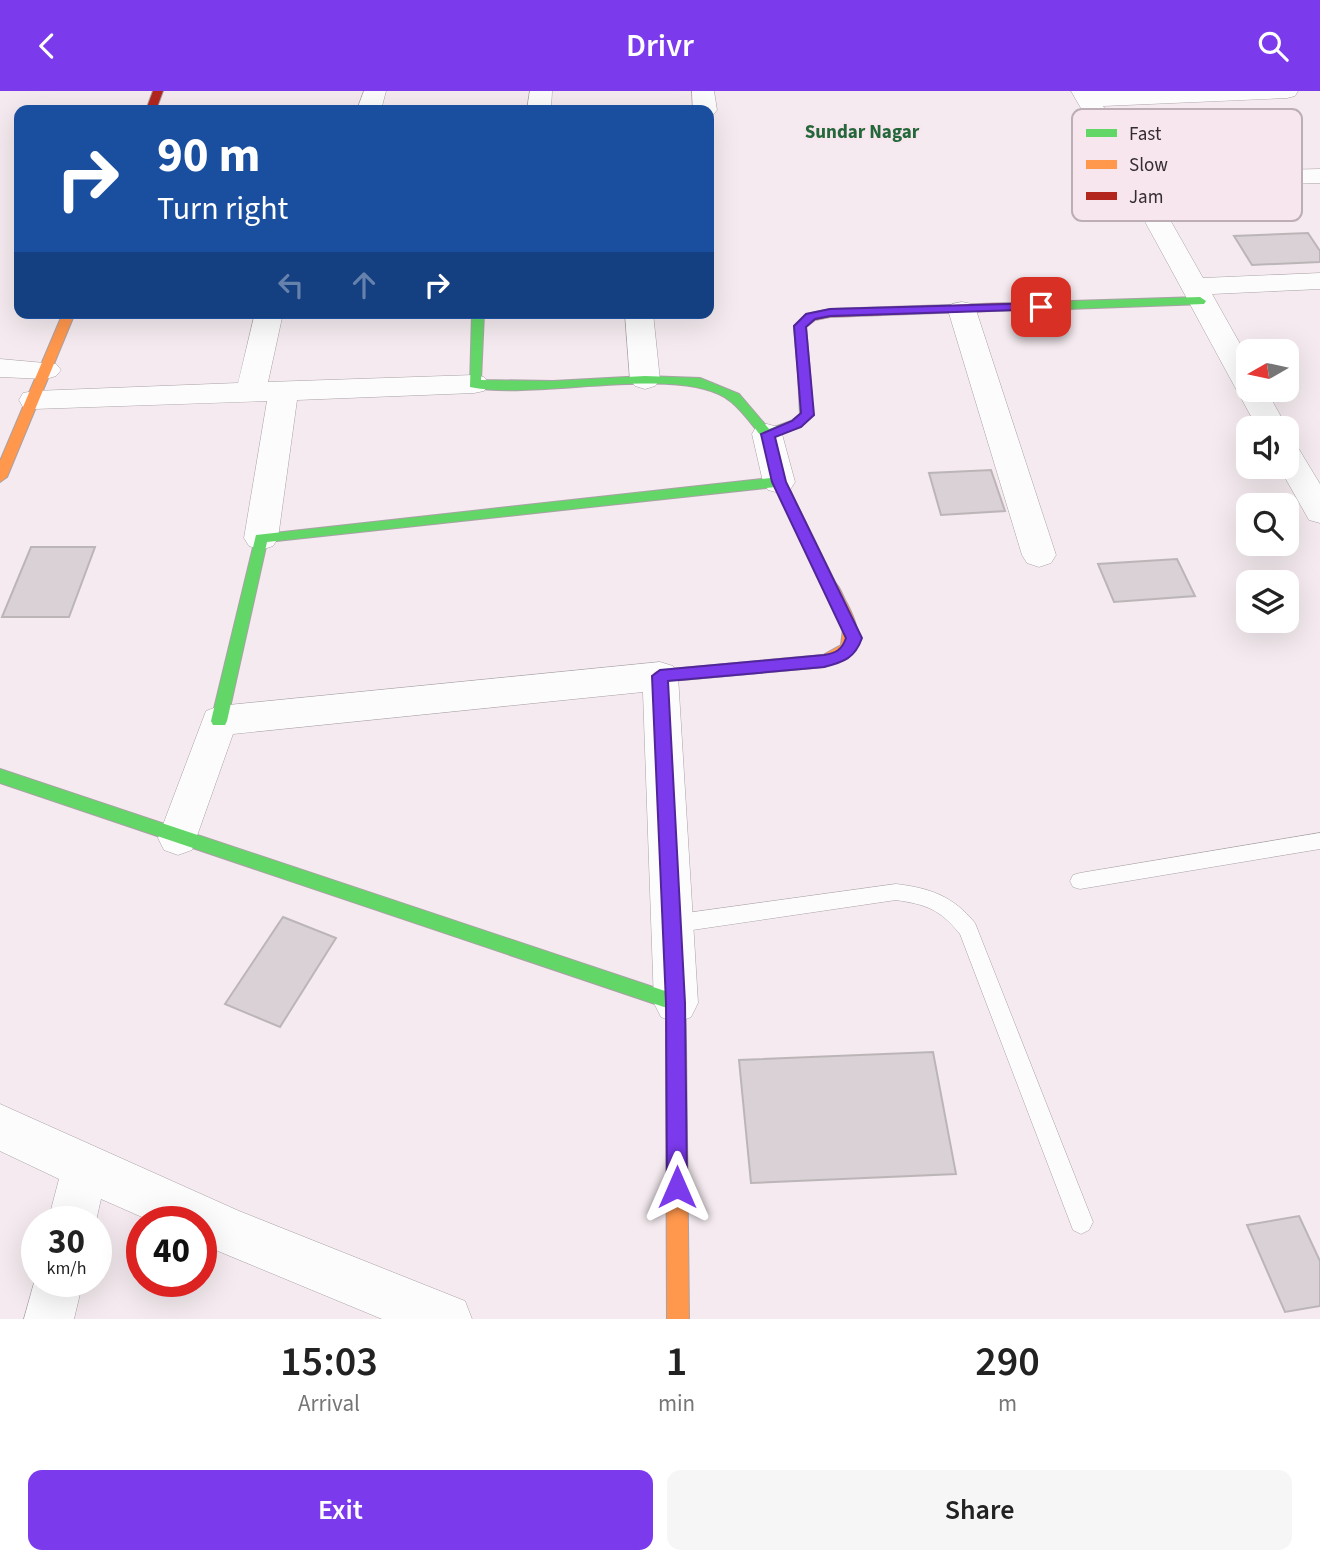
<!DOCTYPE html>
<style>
body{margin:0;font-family:"Source Sans 3",sans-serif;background:#f6f6f6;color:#222;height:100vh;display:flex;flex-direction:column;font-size:26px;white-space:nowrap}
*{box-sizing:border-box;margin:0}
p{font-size:23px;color:#767676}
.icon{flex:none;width:38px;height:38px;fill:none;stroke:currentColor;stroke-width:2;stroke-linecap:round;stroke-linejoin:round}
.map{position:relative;height:1228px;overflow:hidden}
.drawer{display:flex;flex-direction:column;background:#fff;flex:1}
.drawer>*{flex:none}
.top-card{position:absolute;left:14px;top:14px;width:700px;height:214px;border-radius:14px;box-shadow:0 7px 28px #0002;background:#1a4fa0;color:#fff;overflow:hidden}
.needle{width:46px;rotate:261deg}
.controls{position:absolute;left:1236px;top:248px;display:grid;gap:14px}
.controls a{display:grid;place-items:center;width:63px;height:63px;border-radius:14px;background:#fff;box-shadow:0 7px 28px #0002;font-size:35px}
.speed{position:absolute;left:21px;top:1115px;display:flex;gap:14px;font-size:35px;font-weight:700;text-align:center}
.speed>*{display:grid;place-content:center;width:91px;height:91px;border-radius:50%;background:#fff;box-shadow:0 7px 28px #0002;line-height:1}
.speed small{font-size:18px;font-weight:400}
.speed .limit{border:10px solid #d22;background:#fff;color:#111}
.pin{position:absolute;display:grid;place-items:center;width:60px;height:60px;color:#fff;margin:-30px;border-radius:14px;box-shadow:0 4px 10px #0006}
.me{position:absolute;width:77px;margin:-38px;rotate:0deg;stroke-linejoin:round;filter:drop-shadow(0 0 5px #0008)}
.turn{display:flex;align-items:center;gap:24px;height:147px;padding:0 28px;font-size:32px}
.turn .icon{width:91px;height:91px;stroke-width:2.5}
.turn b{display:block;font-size:49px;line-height:60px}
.lanes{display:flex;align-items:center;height:66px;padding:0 28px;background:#0003;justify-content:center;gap:35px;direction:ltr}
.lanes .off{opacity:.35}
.eta{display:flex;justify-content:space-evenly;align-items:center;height:119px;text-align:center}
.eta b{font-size:42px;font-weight:600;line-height:49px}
.cta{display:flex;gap:14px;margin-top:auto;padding:14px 28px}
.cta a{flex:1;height:80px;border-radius:14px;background:#7c3aed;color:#fff;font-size:28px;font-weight:600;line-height:80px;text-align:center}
.cta a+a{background:#f6f6f6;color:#222}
header{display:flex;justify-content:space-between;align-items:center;height:91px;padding:0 28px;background:#7c3aed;color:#fff;font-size:32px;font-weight:600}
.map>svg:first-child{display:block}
</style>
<header><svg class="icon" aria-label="back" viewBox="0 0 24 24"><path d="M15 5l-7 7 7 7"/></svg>Drivr<svg class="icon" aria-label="search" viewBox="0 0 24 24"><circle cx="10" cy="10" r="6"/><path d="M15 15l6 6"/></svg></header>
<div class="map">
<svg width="1320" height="1228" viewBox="0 0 1320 1228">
<rect width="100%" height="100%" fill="#f4eaef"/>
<path fill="#d9d1d5" stroke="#bcb5b8" stroke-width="2" d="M 1308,142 L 1320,160 L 1320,171 L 1252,174 L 1234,145 Z
M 991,379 L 1005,420 L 941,424 L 929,382 Z
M 31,456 L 95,456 L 69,526 L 2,526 Z
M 1177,468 L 1195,505 L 1114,511 L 1098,473 Z
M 283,826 L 336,847 L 280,936 L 225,913 Z
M 933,961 L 956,1083 L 751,1092 L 739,969 Z
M 1299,1125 L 1320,1170 L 1320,1215 L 1285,1221 L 1247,1134 Z"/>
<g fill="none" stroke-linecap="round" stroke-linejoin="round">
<defs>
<path id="lane" d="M 1320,742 L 1320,758 L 1080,798 L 1073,796 L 1070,790 L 1073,784 L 1080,782 Z
M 896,793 C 930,797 953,805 975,832 L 1093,1131 L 1089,1139 L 1081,1143 L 1073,1139 L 960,843 C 939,818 928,814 896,809 L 672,842 L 665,839 L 662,833 L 665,827 L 672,824 Z"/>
<path id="street" d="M 364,0 L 386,0 L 381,19 L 357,19 Z
M 530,0 L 552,0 L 551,19 L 527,19 Z
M 692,0 L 714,0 L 717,19 L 713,24 L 709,25 L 709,19 L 693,19 Z
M 1071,0 L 1298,0 L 1295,5 L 1287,7 L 1103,15 L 1144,82 L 1320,78 L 1320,92 L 1152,97 L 1203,187 L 1320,182 L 1320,198 L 1212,203 L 1248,267 L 1248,299 L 1266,299 L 1288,338 L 1286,341 L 1286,338 L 1258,338 C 1195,224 1137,112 1071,0 Z
M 962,211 L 972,213 L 976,219 L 1056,464 L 1051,472 L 1039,476 L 1027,472 L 1022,464 L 948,219 L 952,213 Z
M 255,222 L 283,222 L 268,291 L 474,284 L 484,286 L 489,293 L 484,300 L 474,302 L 297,309 L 278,447 L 273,455 L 261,459 L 249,455 L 244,447 L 267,310 L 34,318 L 23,316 L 19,309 L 23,302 L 34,300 L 238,292 Z
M 625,222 L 653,222 L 660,289 L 655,295 L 645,298 L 635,295 L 630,289 Z
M 0,268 L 56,273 L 61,279 L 56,285 L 46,288 L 0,286 Z
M 767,333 L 778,336 L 782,343 L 795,391 L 790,399 L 779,402 L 768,399 L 763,391 L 752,343 L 756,336 Z
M 1286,352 L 1297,355 L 1320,393 L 1320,432 L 1309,429 L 1279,376 L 1286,376 Z
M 660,571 L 673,575 L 678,585 L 698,912 L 691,926 L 676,932 L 661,926 L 654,912 L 643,601 L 233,643 L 192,759 L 178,764 L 164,759 L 158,747 L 206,620 L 219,615 Z
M 0,1013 L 239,1120 L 465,1210 L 472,1228 L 382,1228 L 201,1153 L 201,1130 L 151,1130 L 101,1108 L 96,1130 L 48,1130 L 59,1088 L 0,1060 Z
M 37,1181 L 37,1190 L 83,1190 L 74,1228 L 24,1228 Z"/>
<path id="fast" d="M 1200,206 L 1206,210 L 1204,213 L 1040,219 L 1034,215 L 1040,211 Z
M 472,222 L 484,222 L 481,289 L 553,290 L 645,285 L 700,287 L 739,303 L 769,338 L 791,330 L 800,323 L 798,282 L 804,278 L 810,282 L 813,324 L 801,336 L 767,347 L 762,346 C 752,334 742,319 730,310 C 683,272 534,310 470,296 Z
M 779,386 L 786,391 L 836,493 L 834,497 L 824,497 L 775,396 L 267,451 L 227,630 L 225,634 L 213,634 L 211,630 L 256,444 Z
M 0,678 L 683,906 L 685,912 L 686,953 L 683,959 L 676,962 L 669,959 L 666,953 L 667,917 L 0,692 Z"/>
<path id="slow" d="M 63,222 L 75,222 L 7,386 L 0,391 L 0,370 Z
M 829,488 C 838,491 841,501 845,509 C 864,543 865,563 824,576 L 660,591 L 655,589 L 652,585 L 655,581 L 660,579 L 823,564 L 841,554 L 843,538 L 822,493 Z
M 676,944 L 683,947 L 686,953 L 689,1228 L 667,1228 L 666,953 L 669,947 Z"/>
<path id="jam" d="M 153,0 L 163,0 L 156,19 L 146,19 Z
M 1040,211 L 1044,212 L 1044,218 L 830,226 L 815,229 L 806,236 L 810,282 L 804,286 L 798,282 L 794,235 L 807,223 L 830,218 Z"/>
</defs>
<use href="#lane" stroke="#a9a1a5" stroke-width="1"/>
<use href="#street" stroke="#a9a1a5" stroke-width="1"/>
<use href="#fast" stroke="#a9a1a5" stroke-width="2"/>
<use href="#slow" stroke="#a9a1a5" stroke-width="2"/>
<use href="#jam" stroke="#a9a1a5" stroke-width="2"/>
<use href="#lane" fill="#fdfcfd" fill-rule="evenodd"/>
<use href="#street" fill="#fdfcfd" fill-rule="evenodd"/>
<use href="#fast" fill="#63d668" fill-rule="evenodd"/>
<use href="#slow" fill="#ff974d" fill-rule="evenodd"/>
<use href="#jam" fill="#b3261e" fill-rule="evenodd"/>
</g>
<path fill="#7c3aed" stroke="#51269a" stroke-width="2" d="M 1041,212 L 1047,216 L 1046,218 L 830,225 L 815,228 L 806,236 L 814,324 L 801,336 L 775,346 L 786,391 L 862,547 C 855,567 844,571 824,576 L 668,590 L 685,912 L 687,1096 L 684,1104 L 677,1107 L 670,1104 L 667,1096 L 666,912 L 652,585 L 660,579 L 824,564 C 836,562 842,559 846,547 L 772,391 L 761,343 L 792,330 L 801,322 L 794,235 L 806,223 L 830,218 Z"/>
<g text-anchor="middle" stroke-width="5" stroke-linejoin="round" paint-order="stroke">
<g font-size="19" font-weight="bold" fill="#23673a" stroke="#f8e6ee">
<text x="862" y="47">Sundar Nagar</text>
</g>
</g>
<rect x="1072" y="18" width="230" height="112" rx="10" fill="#f8e6ee" stroke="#bdaeb5" stroke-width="2"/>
<rect x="1086" y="38" width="31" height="8" fill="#63d668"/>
<rect x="1086" y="69" width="31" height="9" fill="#ff974d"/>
<rect x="1086" y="101" width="31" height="8" fill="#b3261e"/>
<g font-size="19" fill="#342d30">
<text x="1129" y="49">Fast</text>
<text x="1129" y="80">Slow</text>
<text x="1129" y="112">Jam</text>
</g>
</svg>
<div class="controls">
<a><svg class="needle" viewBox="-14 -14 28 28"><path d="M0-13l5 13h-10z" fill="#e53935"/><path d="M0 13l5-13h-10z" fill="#767676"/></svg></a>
<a><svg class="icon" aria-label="sound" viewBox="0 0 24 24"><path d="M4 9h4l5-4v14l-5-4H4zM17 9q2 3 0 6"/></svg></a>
<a><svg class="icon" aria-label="search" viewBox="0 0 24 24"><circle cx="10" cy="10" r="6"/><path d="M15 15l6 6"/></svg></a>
<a><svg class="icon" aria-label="layers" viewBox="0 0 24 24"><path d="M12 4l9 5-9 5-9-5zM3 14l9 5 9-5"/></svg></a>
</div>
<div class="speed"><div>30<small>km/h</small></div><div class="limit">40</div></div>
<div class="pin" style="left:1041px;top:216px;background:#d93025"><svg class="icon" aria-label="arrive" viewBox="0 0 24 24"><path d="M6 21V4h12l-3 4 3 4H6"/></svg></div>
<svg class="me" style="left:677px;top:1096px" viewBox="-20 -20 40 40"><path d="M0-17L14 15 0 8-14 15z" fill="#7c3aed" stroke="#fff" stroke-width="4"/></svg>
<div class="top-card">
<div class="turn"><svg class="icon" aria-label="right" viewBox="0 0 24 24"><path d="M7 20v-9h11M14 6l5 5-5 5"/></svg><div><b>90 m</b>Turn right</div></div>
<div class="lanes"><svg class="icon off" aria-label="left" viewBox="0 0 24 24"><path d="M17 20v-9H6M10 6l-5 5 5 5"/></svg><svg class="icon off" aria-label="ahead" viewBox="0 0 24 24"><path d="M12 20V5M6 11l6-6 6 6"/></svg><svg class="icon" aria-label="right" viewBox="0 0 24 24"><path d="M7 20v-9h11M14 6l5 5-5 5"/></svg></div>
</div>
</div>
<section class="drawer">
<div class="eta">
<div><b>15:03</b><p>Arrival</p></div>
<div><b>1</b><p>min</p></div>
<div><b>290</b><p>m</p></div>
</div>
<div class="cta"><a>Exit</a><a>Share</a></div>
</section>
